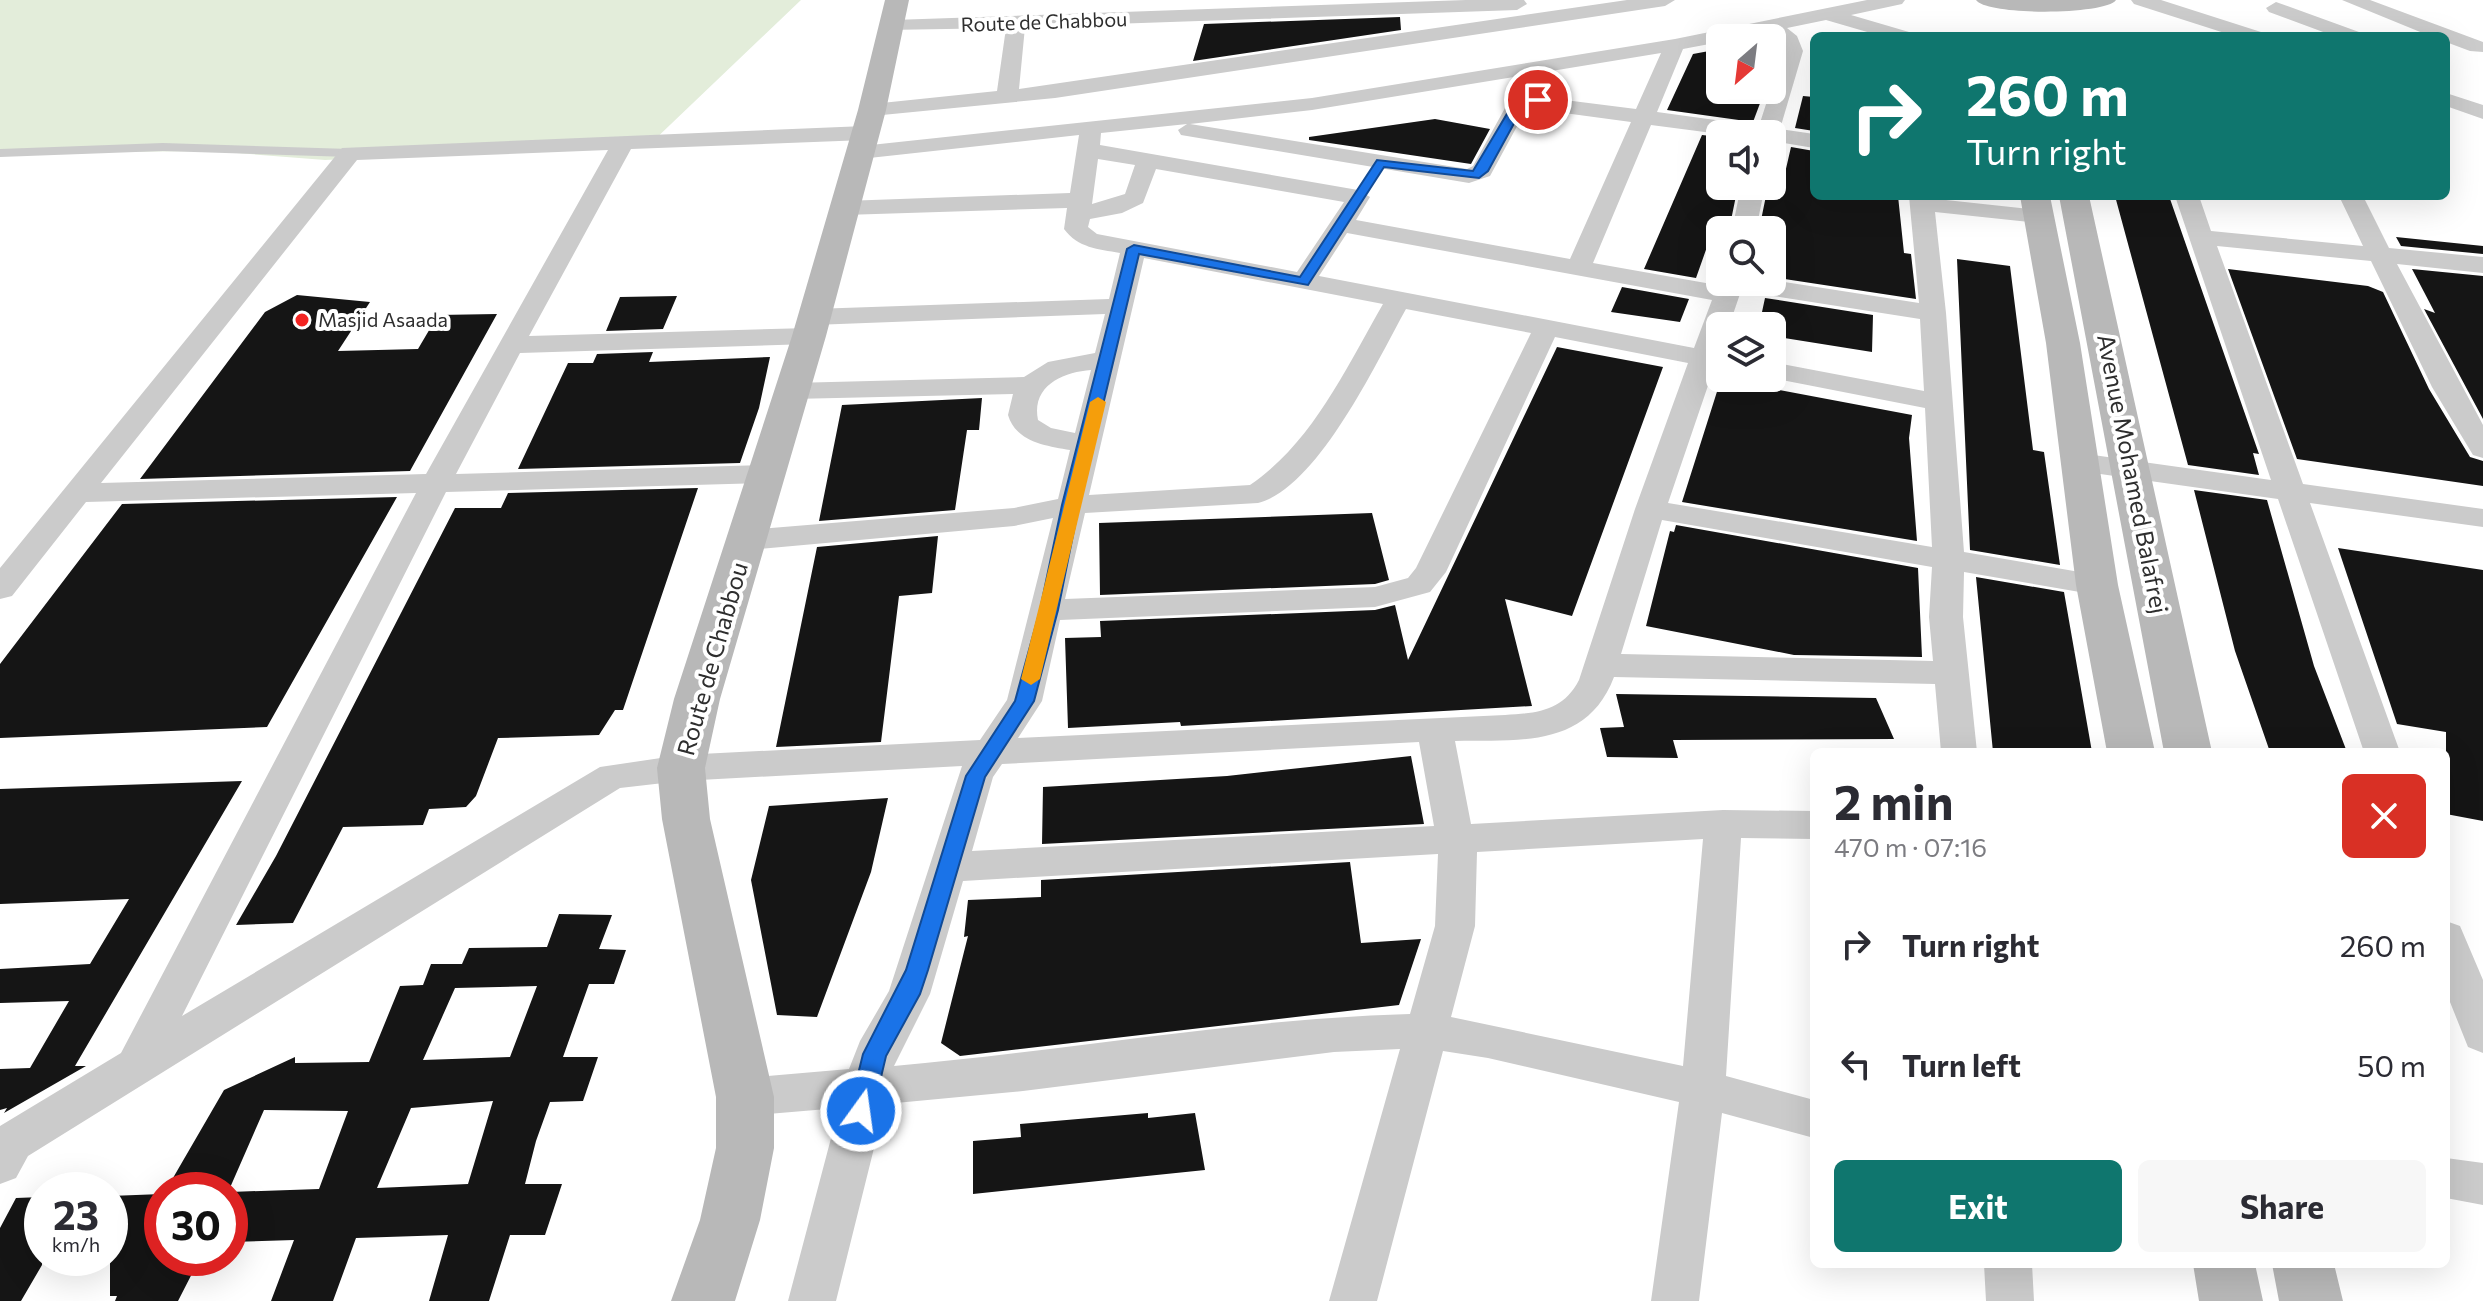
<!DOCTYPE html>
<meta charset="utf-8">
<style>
body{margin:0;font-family:Commissioner,sans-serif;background:#f7f7f7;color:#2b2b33;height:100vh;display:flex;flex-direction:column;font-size:30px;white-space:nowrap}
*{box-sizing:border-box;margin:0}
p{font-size:26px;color:#7c7c81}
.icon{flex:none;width:44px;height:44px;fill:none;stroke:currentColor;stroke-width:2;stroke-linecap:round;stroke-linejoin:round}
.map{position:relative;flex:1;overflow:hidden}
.side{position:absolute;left:1810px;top:748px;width:640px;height:520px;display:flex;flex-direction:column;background:#fff;border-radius:12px;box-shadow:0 8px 32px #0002}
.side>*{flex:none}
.banner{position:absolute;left:1810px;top:32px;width:640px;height:168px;border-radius:12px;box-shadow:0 8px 32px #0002;background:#0f766e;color:#fff;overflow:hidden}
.needle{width:52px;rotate:208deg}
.buttons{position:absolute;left:1706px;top:24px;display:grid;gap:16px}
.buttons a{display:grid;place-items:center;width:80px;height:80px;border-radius:12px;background:#fff;box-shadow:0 8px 32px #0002;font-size:40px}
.speed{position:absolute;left:24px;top:1172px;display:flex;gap:16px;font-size:40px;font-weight:700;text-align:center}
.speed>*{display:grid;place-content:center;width:104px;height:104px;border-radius:50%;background:#fff;box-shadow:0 8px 32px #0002;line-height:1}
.speed small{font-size:20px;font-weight:400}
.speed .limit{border:12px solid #d22;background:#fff;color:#111}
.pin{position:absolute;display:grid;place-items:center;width:68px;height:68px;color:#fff;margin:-34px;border:4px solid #fff;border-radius:50%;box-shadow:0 2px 8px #0007}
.me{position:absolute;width:88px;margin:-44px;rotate:14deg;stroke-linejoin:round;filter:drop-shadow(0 0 6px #0008)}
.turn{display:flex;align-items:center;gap:28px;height:168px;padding:0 24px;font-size:36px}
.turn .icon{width:104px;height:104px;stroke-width:2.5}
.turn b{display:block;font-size:56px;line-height:68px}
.round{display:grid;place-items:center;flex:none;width:84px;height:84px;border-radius:12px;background:#f7f7f7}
.overview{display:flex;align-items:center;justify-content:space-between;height:136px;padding:0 24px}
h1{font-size:48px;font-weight:700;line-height:60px}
.button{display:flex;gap:16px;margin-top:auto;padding:16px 24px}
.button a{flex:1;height:92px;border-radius:12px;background:#0f766e;color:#fff;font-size:32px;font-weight:700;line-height:92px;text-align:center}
.button a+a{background:#f7f7f7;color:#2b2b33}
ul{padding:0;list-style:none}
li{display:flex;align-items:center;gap:24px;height:120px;padding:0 24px}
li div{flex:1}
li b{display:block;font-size:30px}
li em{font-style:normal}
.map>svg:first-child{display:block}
</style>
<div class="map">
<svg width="2483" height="1301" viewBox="0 0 2483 1301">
<rect width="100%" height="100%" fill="#fff"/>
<path fill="#e3edda" d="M 0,0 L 801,0 L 649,145 L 325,160 L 211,151 L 0,153 Z"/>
<path fill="#151515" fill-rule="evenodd" d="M 1400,17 L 1401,30 L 1193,61 L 1204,24 Z
M 1720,49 L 1720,90 L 1765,90 L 1753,122 L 1667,110 L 1693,54 Z
M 1803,96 L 1814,97 L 1814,131 L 1795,128 Z
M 1435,119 L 1490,129 L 1471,164 L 1309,140 L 1309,137 Z
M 1702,135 L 1720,137 L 1718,186 L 1738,186 L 1729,230 L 1713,230 L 1696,278 L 1644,269 Z
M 1791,147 L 1814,151 L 1814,196 L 1898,196 L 1904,253 L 1911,254 L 1916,299 L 1772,277 L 1772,230 L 1759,230 L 1768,186 L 1782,186 Z
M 2115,196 L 2169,196 L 2259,454 L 2253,453 L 2259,475 L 2188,465 Z
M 2396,237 L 2483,246 L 2483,254 L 2401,246 Z
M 1957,259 L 2010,266 L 2033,450 L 2044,452 L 2060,565 L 1970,550 Z
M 2228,269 L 2368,286 L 2383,292 L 2429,389 L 2470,457 L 2483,461 L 2483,486 L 2297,459 Z
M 2412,269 L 2483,276 L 2483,419 L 2424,309 L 2435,313 Z
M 1622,287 L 1689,299 L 1680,322 L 1611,312 Z
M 297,295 L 370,302 L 338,351 L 418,349 L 438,315 L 497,314 L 410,471 L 140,479 L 265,312 Z
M 677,296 L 663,329 L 606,331 L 620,297 Z
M 1765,298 L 1873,315 L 1872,352 L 1772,336 L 1772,326 L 1759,326 Z
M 1557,347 L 1663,367 L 1572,616 L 1505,599 L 1532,706 L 1181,726 L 1180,722 L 1068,728 L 1065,638 L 1101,637 L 1100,621 L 1375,610 L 1395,605 L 1408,660 Z
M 653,352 L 649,362 L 770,357 L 759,408 L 740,463 L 518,469 L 568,363 L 593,363 L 597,354 Z
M 1721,379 L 1912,415 L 1909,438 L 1917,541 L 1682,502 Z
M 982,398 L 979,430 L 967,430 L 955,510 L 819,521 L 842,405 Z
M 698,488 L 623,710 L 615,710 L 599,735 L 498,738 L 476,796 L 466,807 L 429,809 L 423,825 L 343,827 L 293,923 L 236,925 L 276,856 L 455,508 L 501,508 L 508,493 Z
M 2194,490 L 2267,500 L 2314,666 L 2347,752 L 2270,752 L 2235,651 Z
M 397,497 L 267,727 L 0,738 L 0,664 L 122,504 Z
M 1372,513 L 1389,580 L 1375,584 L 1100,595 L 1099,523 Z
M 1676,525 L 1918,568 L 1922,657 L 1794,655 L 1646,626 L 1670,531 L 1674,532 Z
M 938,536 L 932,593 L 899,596 L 881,742 L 776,747 L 817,547 Z
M 2338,548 L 2483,570 L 2483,821 L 2446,814 L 2446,732 L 2397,724 Z
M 1976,577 L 2064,592 L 2092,752 L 1993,752 Z
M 1616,694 L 1876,698 L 1894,739 L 1673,740 L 1678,758 L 1607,757 L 1600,728 L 1624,727 Z
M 1411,756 L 1424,824 L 1042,844 L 1043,787 L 1227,776 Z
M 242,781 L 75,1066 L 86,1066 L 4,1113 L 7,1108 L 0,1110 L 0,1069 L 30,1068 L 69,1001 L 0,1003 L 0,969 L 90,964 L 129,899 L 0,904 L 0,789 Z
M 888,798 L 871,872 L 817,1017 L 777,1015 L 751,880 L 769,806 Z
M 1350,862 L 1361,943 L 1421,939 L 1399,1005 L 960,1056 L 941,1043 L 968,936 L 964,937 L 968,900 L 1041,897 L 1041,880 Z
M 559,914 L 612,915 L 599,949 L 626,950 L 614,984 L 589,984 L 563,1057 L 598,1057 L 583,1101 L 550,1102 L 536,1141 L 525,1184 L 562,1184 L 545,1235 L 510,1235 L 489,1301 L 429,1301 L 448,1235 L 356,1238 L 333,1301 L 271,1301 L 294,1240 L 230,1242 L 230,1192 L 319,1189 L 348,1111 L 264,1110 L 229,1190 L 166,1190 L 224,1090 L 295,1057 L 295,1063 L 369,1062 L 400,986 L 423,985 L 431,964 L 462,964 L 469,948 L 547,947 ZM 537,986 L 510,1057 L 423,1060 L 455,988 ZM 493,1101 L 468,1184 L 377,1188 L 411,1108 Z
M 1148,1113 L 1148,1118 L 1195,1113 L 1205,1170 L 973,1194 L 973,1141 L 1021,1137 L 1020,1124 Z
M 162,1194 L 162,1258 L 200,1258 L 178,1301 L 115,1301 L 117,1296 L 110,1296 L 110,1196 Z
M 42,1197 L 42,1265 L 21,1301 L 0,1301 L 0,1228 L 16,1198 Z"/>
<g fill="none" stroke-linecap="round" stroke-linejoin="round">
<path fill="#cbcbcb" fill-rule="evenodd" d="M 163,143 L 350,149 L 356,153 L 350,157 L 163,151 L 0,157 L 0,149 Z"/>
<path fill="#cbcbcb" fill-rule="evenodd" d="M 1466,0 L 1524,0 L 1527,4 L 1517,10 L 1025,27 L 1019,89 L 1627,0 L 1675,0 L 1665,6 L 1055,98 L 872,116 L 861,110 L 872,104 L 997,91 L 1006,28 L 886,30 L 883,26 L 893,20 Z
M 1867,0 L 1905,0 L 1902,4 L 1851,15 L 1909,32 L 1912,36 L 1881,36 L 1826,20 L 1787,28 L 1797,36 L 1803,51 L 1780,129 L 1814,134 L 1814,148 L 1772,141 L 1772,134 L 1720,134 L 1651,125 L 1593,263 L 1717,285 L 1720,279 L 1772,280 L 1919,303 L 1909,196 L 2048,211 L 2051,216 L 2039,223 L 1935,212 L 1946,313 L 1964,552 L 2097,575 L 2108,578 L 2113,585 L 2108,592 L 2097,595 L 1964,572 L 1963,617 L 1977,752 L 1941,752 L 1935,684 L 1614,677 C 1587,748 1520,740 1455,741 L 1471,824 L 1723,810 L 1814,811 L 1814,839 L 1741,838 L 1726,1076 L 1814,1100 L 1814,1138 L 1722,1113 L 1699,1301 L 1651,1301 L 1679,1102 L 1488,1058 L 1443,1051 L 1377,1301 L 1329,1301 L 1400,1049 L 1334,1052 L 1023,1091 L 885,1104 L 836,1301 L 788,1301 L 839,1108 L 745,1116 L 729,1110 L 723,1097 L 729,1084 L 745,1078 L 849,1069 L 860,1041 L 889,991 L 962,766 L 681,781 L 620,788 L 28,1156 L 16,1178 L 0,1184 L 0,1126 L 121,1053 L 416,493 L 86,502 L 12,596 L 0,599 L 0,568 L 342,148 L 865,126 L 876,133 L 865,140 L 631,149 L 529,336 L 809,328 L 818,330 L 822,336 L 818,342 L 809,344 L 520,353 L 456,474 L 767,465 L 778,468 L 782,474 L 778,480 L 767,483 L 446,492 L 182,1016 L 600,767 L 681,755 L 980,740 L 1007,700 L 1053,518 L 1014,526 L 748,550 L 737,547 L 732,540 L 737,533 L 748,530 L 1014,508 L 1058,499 L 1070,450 C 1046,446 1016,442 1008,415 L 1013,394 L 792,399 L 782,397 L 778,391 L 782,385 L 792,383 L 1024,377 L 1048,362 L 1095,353 L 1105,314 L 813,325 L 804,323 L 800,317 L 804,311 L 813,309 L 1109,299 L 1120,253 C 1098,249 1078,248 1064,229 L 1067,208 L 844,215 L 832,208 L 844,201 L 1070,193 L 1079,135 L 860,159 L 852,157 L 849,152 L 852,147 L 1312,98 L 1675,39 ZM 1767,32 L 1781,42 L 1783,51 L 1759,126 L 1657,112 L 1683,49 L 1720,42 L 1720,38 ZM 1661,53 L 1636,109 L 1525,95 L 1510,99 L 1473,166 L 1467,169 L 1190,124 L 1312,110 ZM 1527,108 L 1631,122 L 1570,259 L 1356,220 L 1370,197 L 1358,190 L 1100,145 L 1101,133 L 1187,124 L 1178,130 L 1181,135 L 1469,183 L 1490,176 ZM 608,150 L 426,474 L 101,483 L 357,160 ZM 1098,159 L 1135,165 L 1125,194 L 1092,204 ZM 1156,169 L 1344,202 L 1297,272 L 1097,234 L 1088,227 L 1090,219 L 1122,213 L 1143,203 ZM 1347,233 L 1712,300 L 1694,348 L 1319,276 ZM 1144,258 L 1383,304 C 1346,368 1313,442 1250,485 L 1089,495 ZM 1741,291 L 1920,319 L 1924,391 L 1772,362 L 1771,378 L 1925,408 L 1932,547 L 1668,503 L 1714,368 L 1720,369 L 1720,326 L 1729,326 ZM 1406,309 L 1531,333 L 1416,568 L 1408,578 L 1375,587 L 1065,599 L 1085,513 L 1258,503 C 1318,488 1377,361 1406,309 ZM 1555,337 L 1688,363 L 1635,509 L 1579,680 C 1563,711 1538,713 1505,715 L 1018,738 L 1042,701 L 1060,620 L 1375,607 L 1430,592 L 1446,572 ZM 1091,370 L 1075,433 L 1051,428 L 1038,420 C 1031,386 1063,372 1091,370 ZM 1662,520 L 1932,567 L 1929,617 L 1933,661 L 1621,654 ZM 1419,742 L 1434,826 L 972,851 L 993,777 L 1002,764 ZM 1703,839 L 1683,1066 L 1451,1017 L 1475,926 L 1477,852 ZM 1438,854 L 1435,926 L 1410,1014 C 1237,1019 1066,1051 894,1066 L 930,994 L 963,881 Z
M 2131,0 L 2161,0 L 2261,32 L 2264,36 L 2234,36 L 2134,4 Z
M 2342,0 L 2370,0 L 2483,42 L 2483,52 L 2470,51 L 2446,42 L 2446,36 L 2430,36 Z
M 2276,2 L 2359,32 L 2362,36 L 2334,36 L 2269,12 L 2266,8 Z
M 2446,93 L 2483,105 L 2483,119 L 2446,106 Z
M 1741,186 L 1765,186 L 1756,230 L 1732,230 Z
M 2175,196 L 2199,196 L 2211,231 L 2363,246 L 2339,196 L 2363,196 L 2389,248 L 2483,257 L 2483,273 L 2397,264 L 2483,425 L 2483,458 L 2473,455 L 2432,387 L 2371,261 L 2217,246 L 2303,484 L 2483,509 L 2483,527 L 2310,503 L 2400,752 L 2364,752 L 2278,499 L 2079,471 L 2069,468 L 2064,462 L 2069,456 L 2079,453 L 2271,480 Z
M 2446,921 L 2460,926 L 2483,980 L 2483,1053 L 2468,1047 L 2446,992 Z
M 2446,1158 L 2483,1163 L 2483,1205 L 2446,1198 Z
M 1984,1264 L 2032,1264 L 2034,1301 L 1986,1301 Z"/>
<path fill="#b8b8b8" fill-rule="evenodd" d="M 885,0 L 909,0 L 886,110 L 826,336 L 720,699 L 705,768 L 710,819 L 774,1097 L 774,1148 L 760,1220 L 735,1301 L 671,1301 L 700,1220 L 716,1148 L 716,1097 L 662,819 L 657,768 L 674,699 L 792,336 L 858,110 Z
M 1976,0 L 2116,0 C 2106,15 1987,16 1976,0 Z
M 2020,196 L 2050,196 L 2080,343 L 2118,585 L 2155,752 L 2107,752 L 2076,585 L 2046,343 Z
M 2059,196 L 2089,196 L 2212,752 L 2164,752 Z
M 2193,1264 L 2255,1264 L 2263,1301 L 2199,1301 Z
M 2272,1264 L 2334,1264 L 2343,1301 L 2279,1301 Z"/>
</g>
<path fill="#1a73e8" stroke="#114b97" stroke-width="2" d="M 1538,97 L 1542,103 L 1523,107 L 1488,171 L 1479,178 L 1384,167 L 1308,285 L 1139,254 L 1079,505 L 1058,610 L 1034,701 L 985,777 L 928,970 L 920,994 L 886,1056 L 873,1111 L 869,1118 L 861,1121 L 852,1118 L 849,1111 L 863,1054 L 906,970 L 966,776 L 1015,701 L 1040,610 L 1062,505 L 1127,249 L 1134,245 L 1300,277 L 1377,160 L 1473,171 L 1514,102 Z"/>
<path fill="#f59e0b" d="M 1098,397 L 1106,402 L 1040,679 L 1031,685 L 1021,679 L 1090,402 Z"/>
<circle fill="#f32422" stroke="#fff" stroke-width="3" cx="302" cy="320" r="8"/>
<g text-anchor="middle" stroke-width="8" stroke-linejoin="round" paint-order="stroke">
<g font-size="20" fill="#2e2e2e" stroke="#fff">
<text transform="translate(1044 22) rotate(-2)" y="7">Route de Chabbou</text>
</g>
<g font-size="20" fill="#2e2e2e" stroke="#fff" text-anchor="start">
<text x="318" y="327">Masjid Asaada</text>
</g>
<g font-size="24" fill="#2e2e2e" stroke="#fff">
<text transform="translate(2132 474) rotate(79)" y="8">Avenue Mohamed Balafrej</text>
<text transform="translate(713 659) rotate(-74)" y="8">Route de Chabbou</text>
</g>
</g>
</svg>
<div class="buttons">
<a><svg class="needle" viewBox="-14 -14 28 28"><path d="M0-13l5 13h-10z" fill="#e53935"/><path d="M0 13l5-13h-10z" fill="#7c7c81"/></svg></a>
<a><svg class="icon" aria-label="sound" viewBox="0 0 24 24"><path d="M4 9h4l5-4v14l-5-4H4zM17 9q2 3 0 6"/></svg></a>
<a><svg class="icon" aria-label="search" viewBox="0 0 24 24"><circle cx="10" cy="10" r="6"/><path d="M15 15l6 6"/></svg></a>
<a><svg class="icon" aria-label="layers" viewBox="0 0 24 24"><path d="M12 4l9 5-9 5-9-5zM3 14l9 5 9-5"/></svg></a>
</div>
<div class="speed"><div>23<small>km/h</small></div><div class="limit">30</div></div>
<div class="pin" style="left:1538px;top:100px;background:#d93025"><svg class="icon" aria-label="arrive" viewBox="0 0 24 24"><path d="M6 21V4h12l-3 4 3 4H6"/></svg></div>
<svg class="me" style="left:861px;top:1111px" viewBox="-20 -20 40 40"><circle r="17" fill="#1a73e8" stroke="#fff" stroke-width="3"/><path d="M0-11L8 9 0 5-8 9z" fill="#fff"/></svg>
<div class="banner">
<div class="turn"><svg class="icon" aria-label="right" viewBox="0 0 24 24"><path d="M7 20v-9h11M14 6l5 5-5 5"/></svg><div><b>260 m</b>Turn right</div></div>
</div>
<section class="side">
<div class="overview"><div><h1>2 min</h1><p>470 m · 07:16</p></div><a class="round" style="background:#d93025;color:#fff"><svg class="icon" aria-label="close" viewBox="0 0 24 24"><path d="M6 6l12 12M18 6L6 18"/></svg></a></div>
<ul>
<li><svg class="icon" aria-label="right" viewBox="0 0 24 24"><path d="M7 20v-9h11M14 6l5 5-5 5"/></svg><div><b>Turn right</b></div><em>260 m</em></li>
<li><svg class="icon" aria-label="left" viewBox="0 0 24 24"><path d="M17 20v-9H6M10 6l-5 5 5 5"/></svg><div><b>Turn left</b></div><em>50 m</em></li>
</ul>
<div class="button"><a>Exit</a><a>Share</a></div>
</section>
</div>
